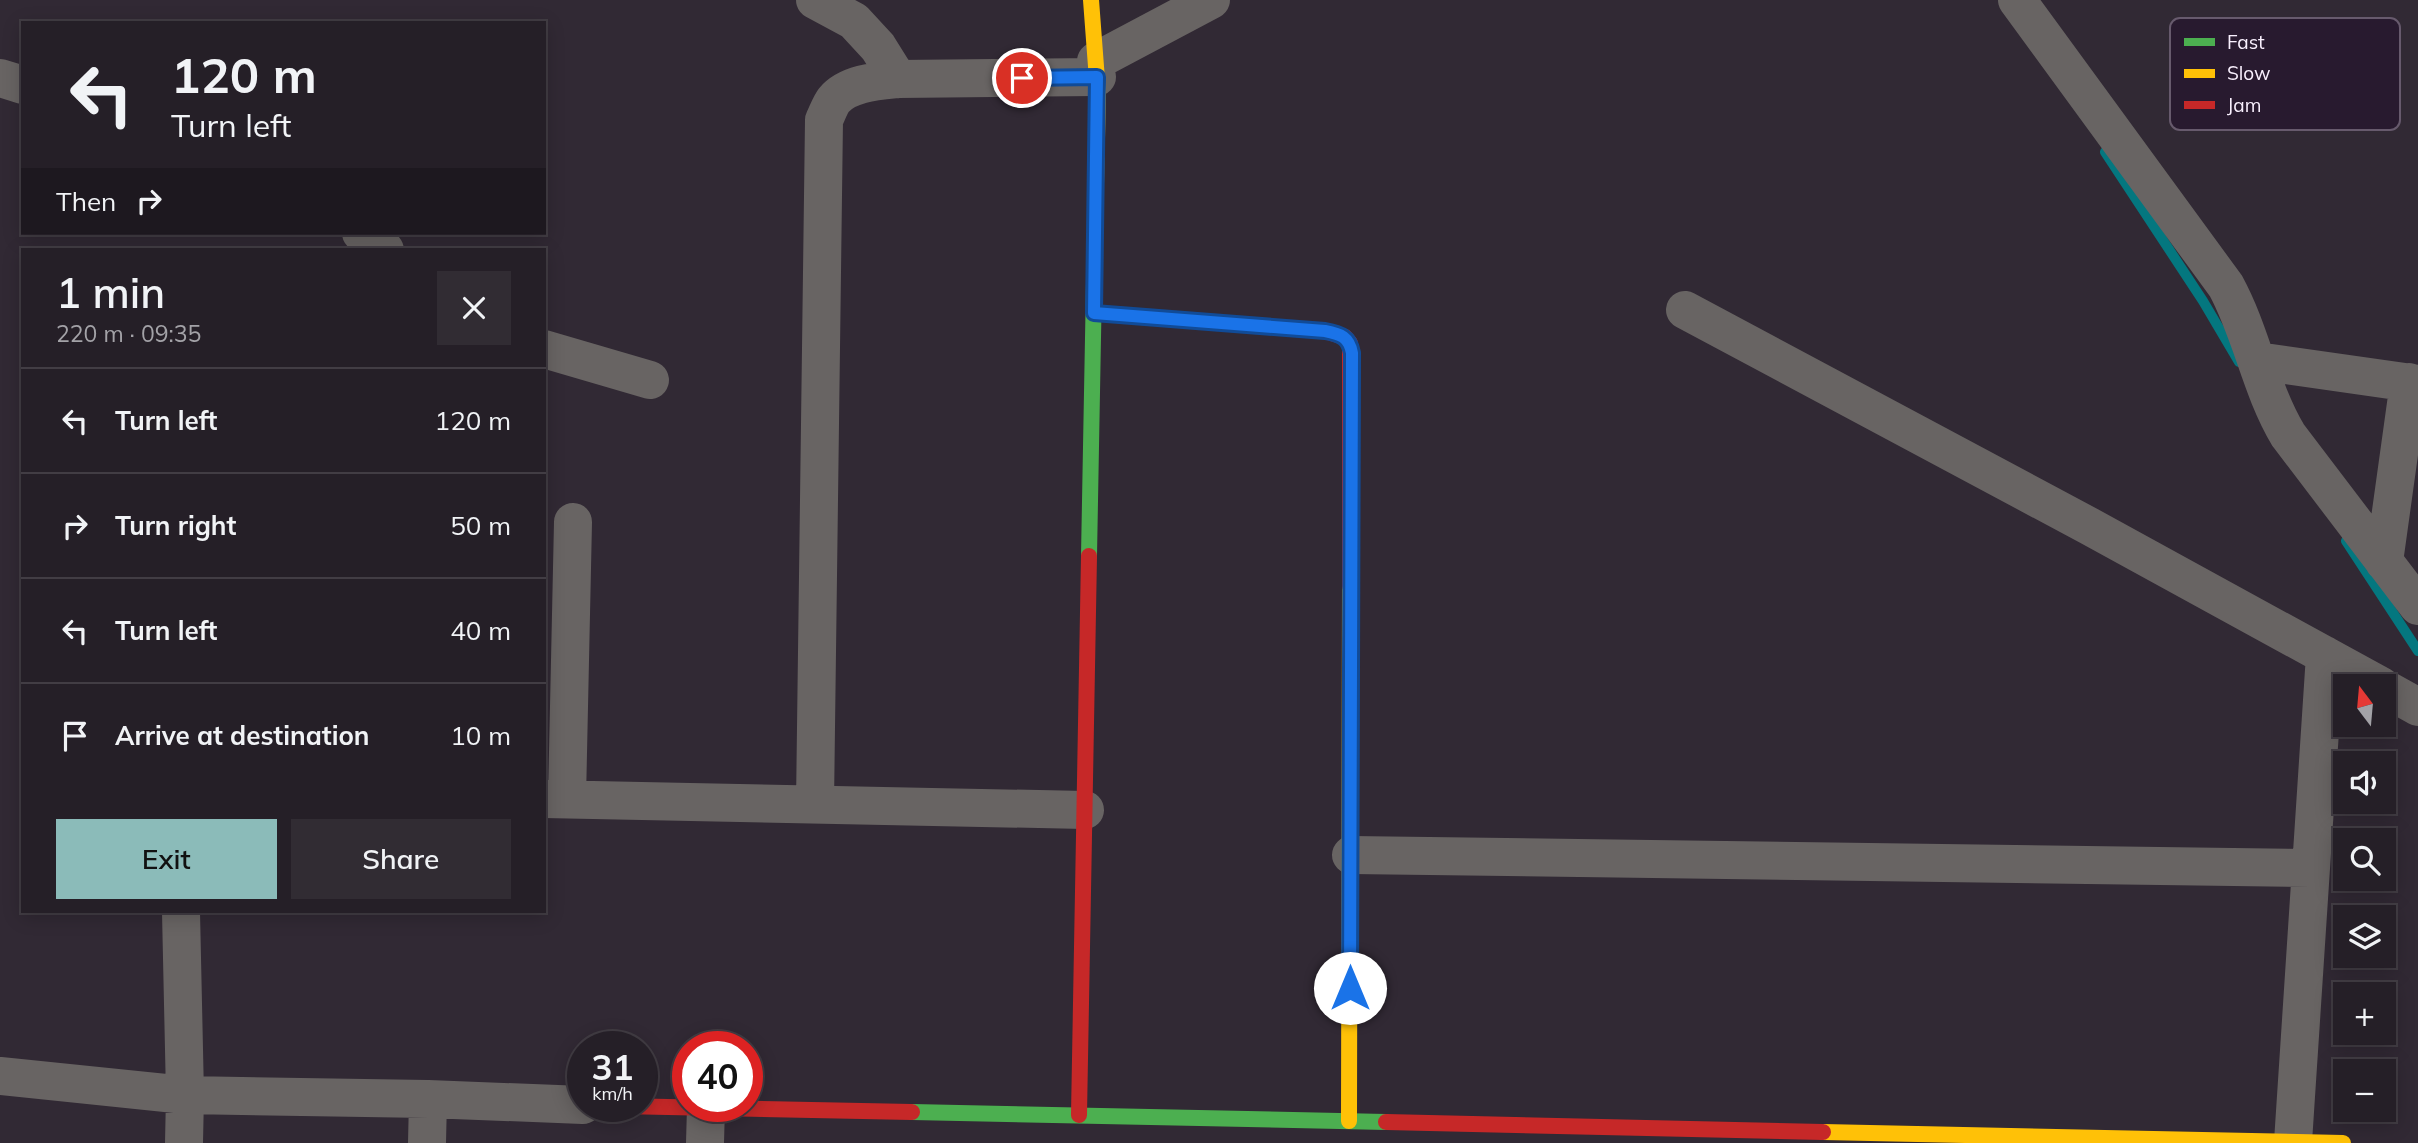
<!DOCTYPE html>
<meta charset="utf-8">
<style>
body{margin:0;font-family:Mulish,sans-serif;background:#312c33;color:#f1f3f6;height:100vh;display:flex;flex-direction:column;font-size:26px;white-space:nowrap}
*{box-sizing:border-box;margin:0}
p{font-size:23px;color:#a3a2a7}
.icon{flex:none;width:38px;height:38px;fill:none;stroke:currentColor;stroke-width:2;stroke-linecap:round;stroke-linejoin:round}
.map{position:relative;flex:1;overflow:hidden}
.drawer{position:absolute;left:21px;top:248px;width:525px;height:665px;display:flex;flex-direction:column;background:#251f27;border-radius:0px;box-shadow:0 4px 18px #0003,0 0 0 2px #423d44}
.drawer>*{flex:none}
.banner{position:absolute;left:21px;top:21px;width:525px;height:214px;border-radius:0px;box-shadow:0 4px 18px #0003,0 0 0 2px #423d44;background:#251f27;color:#f1f3f6;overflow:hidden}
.needle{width:46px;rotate:344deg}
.controls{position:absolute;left:2333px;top:674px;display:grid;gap:14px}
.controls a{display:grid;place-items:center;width:63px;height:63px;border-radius:0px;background:#251f27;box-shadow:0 4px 18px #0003,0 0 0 2px #423d44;font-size:35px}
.speed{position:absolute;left:567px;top:1031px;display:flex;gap:14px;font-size:35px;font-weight:700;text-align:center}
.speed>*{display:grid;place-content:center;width:91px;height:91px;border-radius:50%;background:#251f27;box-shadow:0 4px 18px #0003,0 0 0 2px #423d44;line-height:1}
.speed small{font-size:18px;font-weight:400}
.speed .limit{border:10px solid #d22;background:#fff;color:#111}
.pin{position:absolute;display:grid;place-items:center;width:60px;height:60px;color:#fff;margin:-30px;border:4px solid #fff;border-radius:50%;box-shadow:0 2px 7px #0007}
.me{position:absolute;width:77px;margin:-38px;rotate:0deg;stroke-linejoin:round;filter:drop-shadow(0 0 5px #0008)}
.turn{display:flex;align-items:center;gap:24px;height:147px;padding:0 35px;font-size:32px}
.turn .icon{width:91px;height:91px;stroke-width:2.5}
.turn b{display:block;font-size:49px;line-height:60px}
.then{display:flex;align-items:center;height:66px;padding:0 35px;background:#0003;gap:14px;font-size:26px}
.round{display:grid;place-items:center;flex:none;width:74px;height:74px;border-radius:0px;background:#312c33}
.headline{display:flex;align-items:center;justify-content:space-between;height:119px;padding:0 35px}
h1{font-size:42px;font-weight:600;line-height:52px}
.button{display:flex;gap:14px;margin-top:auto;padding:14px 35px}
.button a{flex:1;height:80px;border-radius:0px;background:#8bbbb9;color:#111;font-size:28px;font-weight:600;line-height:80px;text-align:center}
.button a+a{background:#312c33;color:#f1f3f6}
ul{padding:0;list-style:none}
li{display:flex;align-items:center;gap:21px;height:105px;padding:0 35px;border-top:2px solid #423d44}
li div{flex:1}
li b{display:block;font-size:26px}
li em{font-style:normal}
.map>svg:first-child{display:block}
</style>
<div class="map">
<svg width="2418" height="1143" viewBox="0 0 2418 1143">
<rect width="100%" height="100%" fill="#312934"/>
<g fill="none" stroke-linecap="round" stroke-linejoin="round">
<path stroke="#04777f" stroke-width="10" d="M 2105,152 L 2203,301 L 2239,362
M 2346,541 L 2418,651"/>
<path stroke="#686463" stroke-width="38" d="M 815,0 L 854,21 L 878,47 L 898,79
M 2017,0 L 2226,286 C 2252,334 2260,388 2288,435 L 2418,606
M 1096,61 L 1211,0
M 0,78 L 23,85
M 361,233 L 385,250
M 1685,310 L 2089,526 L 2381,686
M 544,349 L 650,380
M 2257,361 L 2418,384
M 2384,562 L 2409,382
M 2384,688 L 2418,707
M 544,799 L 1085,810
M 567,799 L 573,522
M 815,804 L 824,120 C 827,114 830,105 834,100 C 848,83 878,81 898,79 L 1097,77
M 1351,855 L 2311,868
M 181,912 L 185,1095 L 184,1143
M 0,1076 L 185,1095 L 428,1099 L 583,1105
M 2293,1142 L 2325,655
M 427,1143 L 428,1099
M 705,1143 L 706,1107"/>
<path stroke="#4caf50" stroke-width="16" d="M 1089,556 L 1095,229
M 912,1112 L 1386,1122"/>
<path stroke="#ffc107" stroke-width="16" d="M 1091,0 L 1098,93 L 1095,229
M 1349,1121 L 1350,586
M 1823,1132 L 2343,1143"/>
<path stroke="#c62828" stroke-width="16" d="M 1094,313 L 1325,331 L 1345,337 L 1350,343 L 1350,586
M 620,1106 L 912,1112
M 1079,1115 L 1089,556
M 1386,1122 L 1823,1132"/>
</g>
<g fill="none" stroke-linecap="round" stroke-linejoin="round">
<defs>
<path id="route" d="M 1022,78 L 1097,77 L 1094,313 L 1325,331 C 1341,334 1349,337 1352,353 L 1350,988"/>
</defs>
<use href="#route" stroke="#114b97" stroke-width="18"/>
<use href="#route" stroke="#1a73e8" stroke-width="12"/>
</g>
<rect x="2170" y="18" width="230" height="112" rx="10" fill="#281a2f" stroke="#675a6d" stroke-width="2"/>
<rect x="2184" y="38" width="31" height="8" fill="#4caf50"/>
<rect x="2184" y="69" width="31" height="9" fill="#ffc107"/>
<rect x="2184" y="101" width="31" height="8" fill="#c62828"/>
<g font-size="19" fill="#f9f0fe">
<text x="2227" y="49">Fast</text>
<text x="2227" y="80">Slow</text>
<text x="2227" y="112">Jam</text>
</g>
</svg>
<div class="controls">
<a><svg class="needle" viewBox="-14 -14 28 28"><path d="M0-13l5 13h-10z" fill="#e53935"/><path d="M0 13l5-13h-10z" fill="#a3a2a7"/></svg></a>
<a><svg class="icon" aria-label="sound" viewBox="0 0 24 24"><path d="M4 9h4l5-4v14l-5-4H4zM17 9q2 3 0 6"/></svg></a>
<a><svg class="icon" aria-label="search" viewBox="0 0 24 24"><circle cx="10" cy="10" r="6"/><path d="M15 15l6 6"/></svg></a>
<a><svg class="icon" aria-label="layers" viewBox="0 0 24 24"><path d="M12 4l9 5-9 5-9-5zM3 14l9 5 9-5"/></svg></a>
<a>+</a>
<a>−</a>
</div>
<div class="speed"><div>31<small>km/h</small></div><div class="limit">40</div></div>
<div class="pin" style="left:1022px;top:78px;background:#d93025"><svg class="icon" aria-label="arrive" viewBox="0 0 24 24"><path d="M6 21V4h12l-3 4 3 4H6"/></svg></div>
<svg class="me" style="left:1350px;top:988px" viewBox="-20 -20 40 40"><circle r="19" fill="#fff"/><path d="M0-13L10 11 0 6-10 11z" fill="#1a73e8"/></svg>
<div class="banner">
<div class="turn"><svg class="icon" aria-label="left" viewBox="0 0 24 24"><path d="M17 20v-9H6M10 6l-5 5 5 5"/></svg><div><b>120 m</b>Turn left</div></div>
<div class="then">Then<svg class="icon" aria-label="right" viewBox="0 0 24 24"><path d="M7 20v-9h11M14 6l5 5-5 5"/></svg></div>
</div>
<section class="drawer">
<div class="headline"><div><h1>1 min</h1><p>220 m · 09:35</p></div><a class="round"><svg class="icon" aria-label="close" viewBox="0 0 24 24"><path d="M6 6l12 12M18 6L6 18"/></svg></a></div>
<ul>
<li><svg class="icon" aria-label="left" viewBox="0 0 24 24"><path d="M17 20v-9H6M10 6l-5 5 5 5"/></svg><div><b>Turn left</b></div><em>120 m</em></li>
<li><svg class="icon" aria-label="right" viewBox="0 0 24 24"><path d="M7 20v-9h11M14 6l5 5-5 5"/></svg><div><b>Turn right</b></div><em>50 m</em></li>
<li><svg class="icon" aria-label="left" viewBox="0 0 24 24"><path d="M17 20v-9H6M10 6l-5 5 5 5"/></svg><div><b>Turn left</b></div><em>40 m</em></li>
<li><svg class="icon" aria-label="arrive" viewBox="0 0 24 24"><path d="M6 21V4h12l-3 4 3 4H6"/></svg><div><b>Arrive at destination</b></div><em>10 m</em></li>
</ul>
<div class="button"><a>Exit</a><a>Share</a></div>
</section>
</div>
